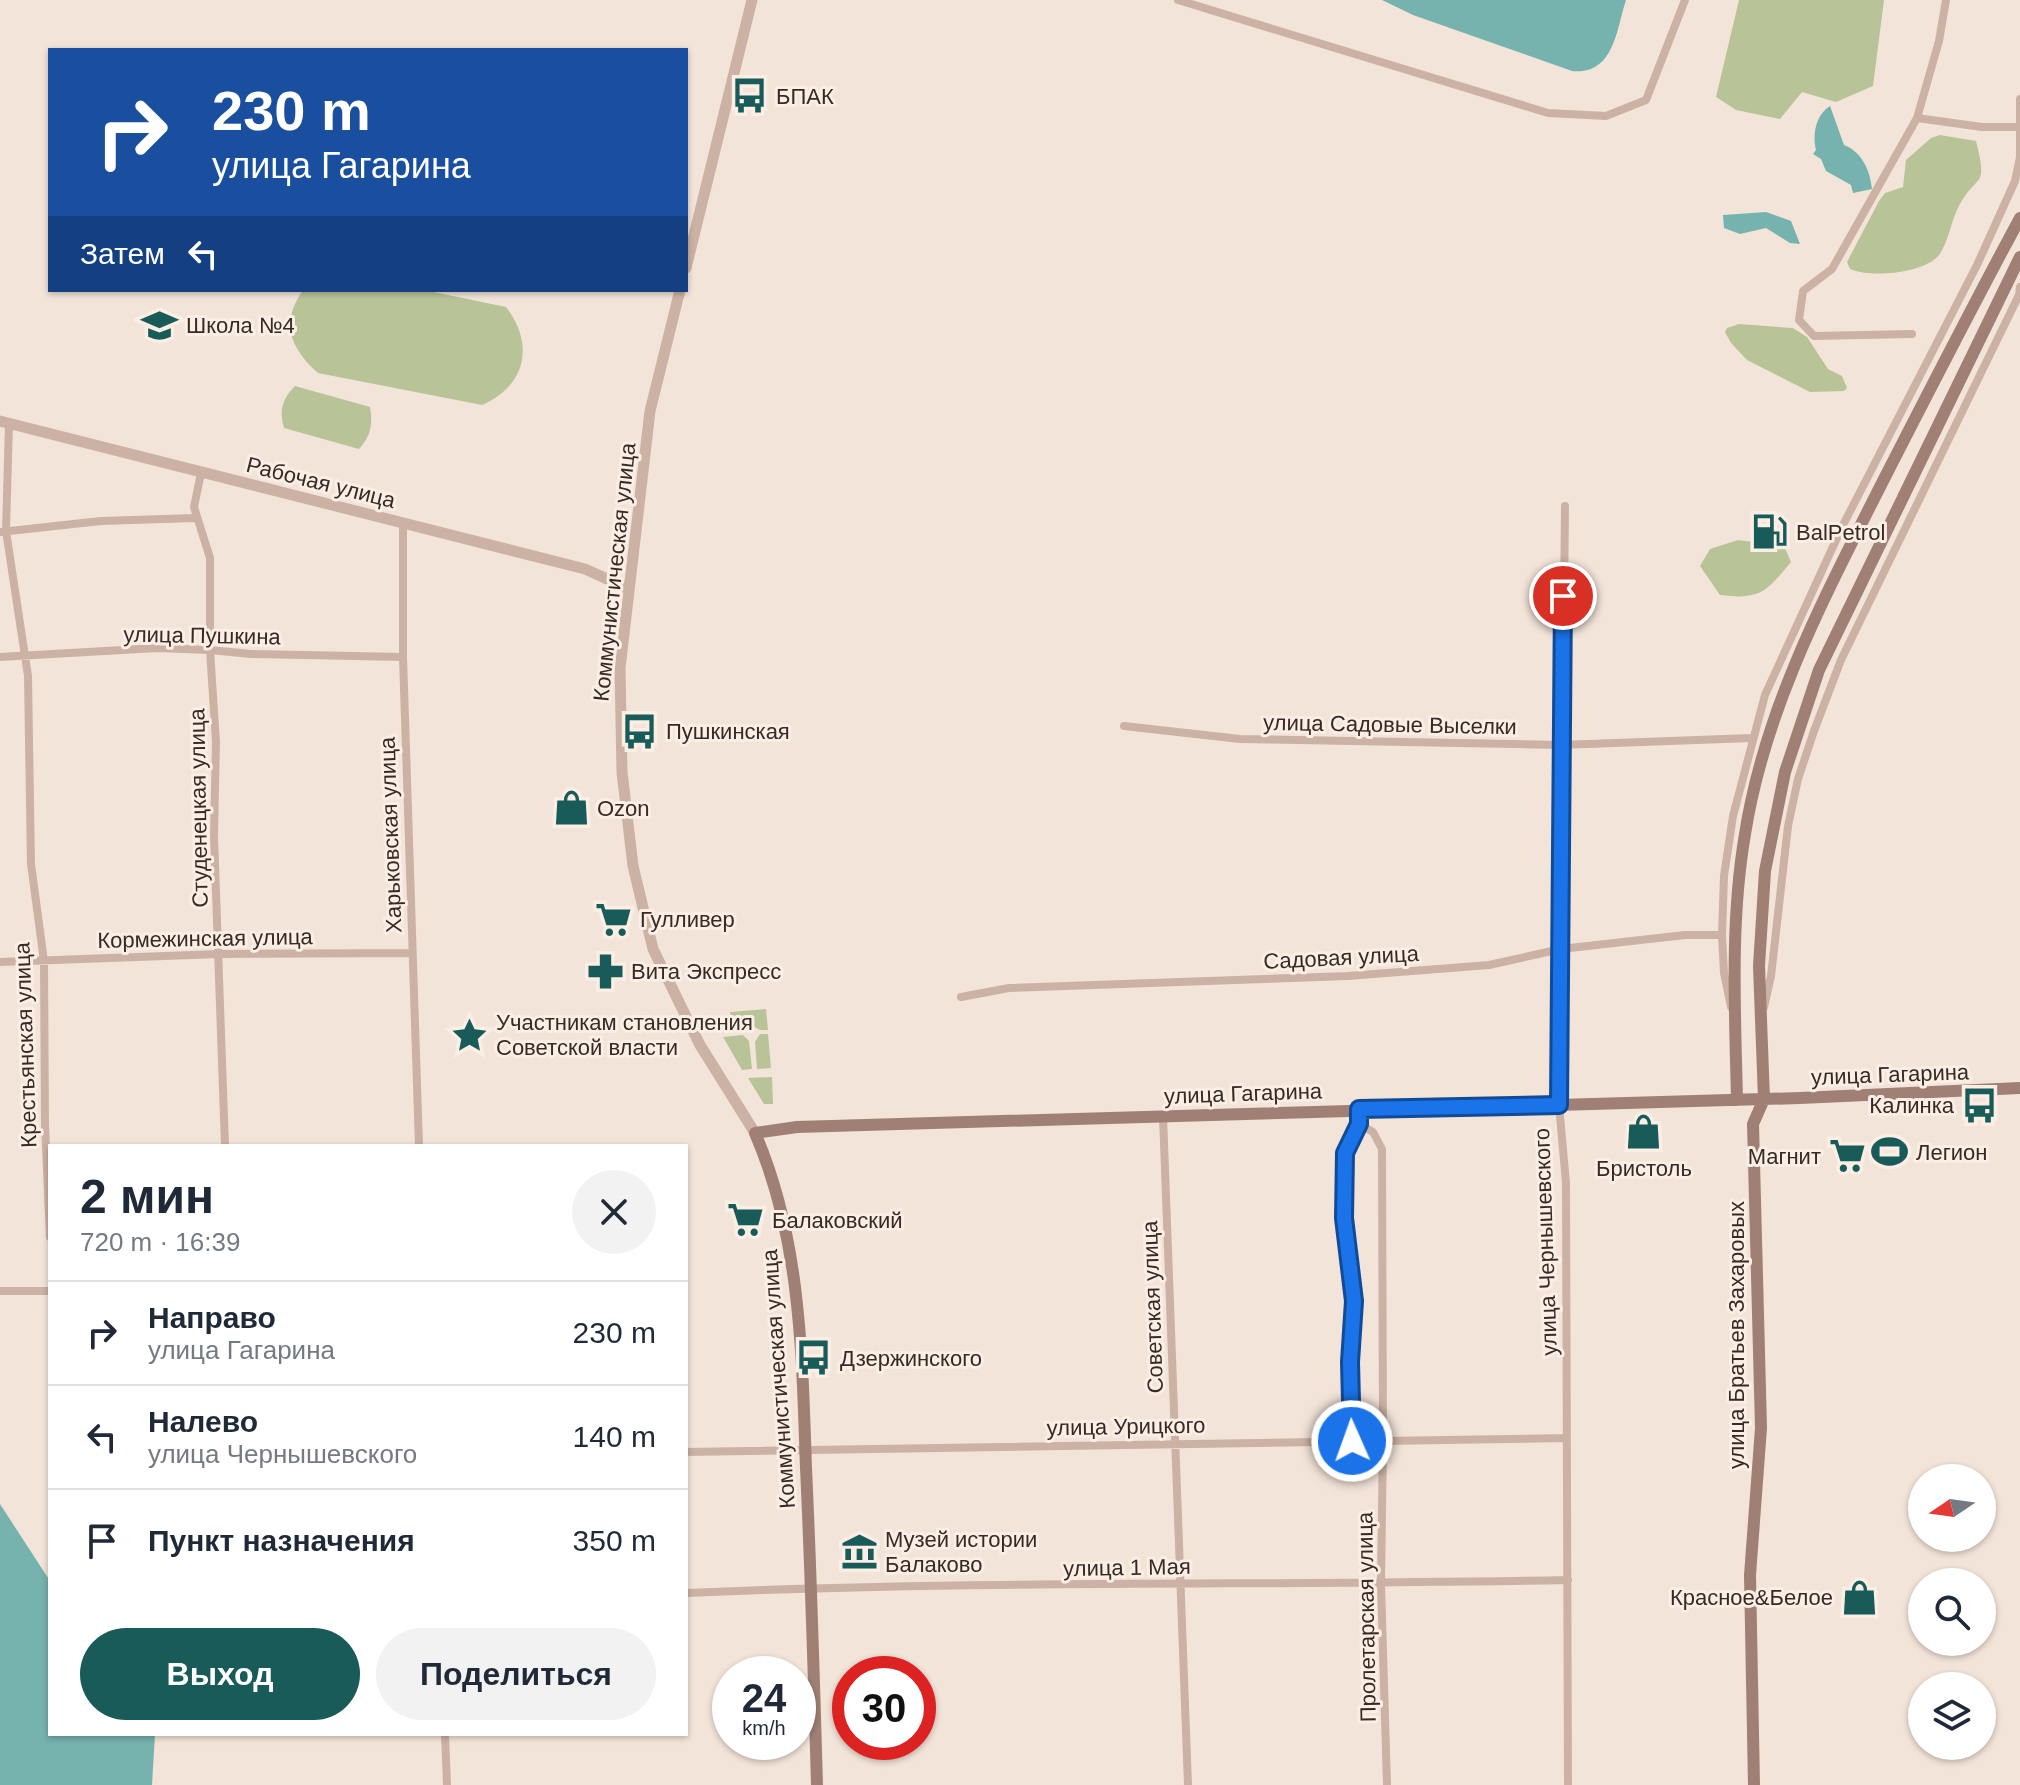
<!DOCTYPE html>
<html lang="ru">
<meta charset="utf-8">
<style>
body{margin:0;font-family:Arial,sans-serif;background:#f2f2f3;color:#1f2937;height:100vh;display:flex;flex-direction:column;font-size:30px;white-space:nowrap}
*{box-sizing:border-box;margin:0}
p{font-size:26px;color:#747a83}
.icon{flex:none;width:44px;height:44px;fill:none;stroke:currentColor;stroke-width:2;stroke-linecap:round;stroke-linejoin:round}
.map{position:relative;flex:1;overflow:hidden}
.sheet{position:absolute;left:48px;top:1144px;width:640px;height:592px;display:flex;flex-direction:column;background:#fff;border-radius:0px;box-shadow:0 2px 6px #0004}
.sheet>*{flex:none}
.banner{position:absolute;left:48px;top:48px;width:640px;height:244px;border-radius:0px;box-shadow:0 2px 6px #0004;background:#1a4fa0;color:#fff;overflow:hidden}
.needle{width:52px;rotate:257deg}
.fabs{position:absolute;left:1908px;top:1464px;display:grid;gap:16px}
.fabs a{display:grid;place-items:center;width:88px;height:88px;border-radius:50%;background:#fff;box-shadow:0 2px 6px #0004;font-size:40px}
.speed{position:absolute;left:712px;top:1656px;display:flex;gap:16px;font-size:40px;font-weight:700;text-align:center}
.speed>*{display:grid;place-content:center;width:104px;height:104px;border-radius:50%;background:#fff;box-shadow:0 2px 6px #0004;line-height:1}
.speed small{font-size:20px;font-weight:400}
.speed .limit{border:12px solid #d22;background:#fff;color:#111}
.pin{position:absolute;display:grid;place-items:center;width:68px;height:68px;color:#fff;margin:-34px;border:4px solid #fff;border-radius:50%;box-shadow:0 2px 8px #0007}
.me{position:absolute;width:88px;margin:-44px;rotate:358deg;stroke-linejoin:round;filter:drop-shadow(0 0 6px #0008)}
.turn{display:flex;align-items:center;gap:28px;height:168px;padding:0 32px;font-size:36px}
.turn .icon{width:104px;height:104px;stroke-width:2.5}
.turn b{display:block;font-size:56px;line-height:68px}
.then{display:flex;align-items:center;height:76px;padding:0 32px;background:#0003;gap:16px;font-size:30px}
.round{display:grid;place-items:center;flex:none;width:84px;height:84px;border-radius:42px;background:#f2f2f3}
.head{display:flex;align-items:center;justify-content:space-between;height:136px;padding:0 32px}
h1{font-size:48px;font-weight:600;line-height:60px}
.cta{display:flex;gap:16px;margin-top:auto;padding:16px 32px}
.cta a{flex:1;height:92px;border-radius:48px;background:#195b58;color:#fff;font-size:32px;font-weight:600;line-height:92px;text-align:center}
.cta a+a{background:#f2f2f3;color:#1f2937}
ul{padding:0;list-style:none}
li{display:flex;align-items:center;gap:24px;height:104px;padding:0 32px;border-top:2px solid #e0e1e3}
li div{flex:1}
li b{display:block;font-size:30px}
li em{font-style:normal}
.map>svg:first-child{display:block}
</style>
<div class="map">
<svg width="2020" height="1785" viewBox="0 0 2020 1785">
<rect width="100%" height="100%" fill="#f3e4d9"/>
<path fill="#b9c398" d="M 1739,0 L 1884,0 L 1873,86 L 1836,102 L 1802,92 L 1780,119 L 1736,110 L 1716,97 Z
M 1940,135 L 1976,141 C 1989,192 1976,171 1958,208 C 1951,222 1948,243 1939,255 C 1923,274 1870,278 1850,269 L 1847,262 L 1879,201 L 1885,193 L 1903,187 L 1906,160 L 1931,138 Z
M 303,290 L 424,290 L 506,307 C 535,344 526,386 482,405 L 318,373 C 290,348 280,323 303,290 Z
M 1739,324 L 1793,328 L 1807,337 L 1828,369 L 1842,376 L 1847,388 L 1844,391 L 1810,392 L 1747,360 L 1731,343 L 1725,332 L 1727,328 Z
M 295,386 L 370,407 C 373,424 371,436 359,449 L 284,428 C 279,411 282,399 295,386 Z
M 1738,540 L 1784,546 L 1791,562 C 1766,592 1761,600 1720,595 L 1700,566 L 1710,549 Z
M 766,1009 L 768,1030 L 760,1030 L 749,1024 L 742,1031 L 723,1033 L 722,1028 L 732,1026 L 730,1012 Z
M 760,1034 L 768,1034 L 771,1068 L 757,1069 L 755,1042 Z
M 743,1035 L 749,1041 L 752,1069 L 742,1070 L 723,1037 Z
M 772,1077 L 773,1104 L 764,1104 L 748,1078 Z"/>
<path fill="#76b2ae" d="M 1382,0 L 1626,0 C 1616,31 1614,75 1572,71 L 1413,15 Z
M 1830,106 L 1844,145 C 1862,152 1870,170 1872,189 L 1853,193 L 1851,185 L 1826,171 L 1821,159 L 1813,154 L 1816,150 C 1812,134 1816,115 1830,106 Z
M 1766,212 L 1791,221 L 1800,244 L 1790,243 L 1766,228 L 1740,234 L 1724,228 L 1723,215 Z
M 0,1504 L 50,1581 L 50,1734 L 155,1734 L 152,1785 L 0,1785 Z"/>
<g fill="none" stroke-linecap="round" stroke-linejoin="round">
<path stroke="#ccb2a4" stroke-width="8" d="M 1178,0 L 1548,113 L 1606,116 L 1646,100 L 1685,0
M 1917,118 L 1982,127 L 2020,127
M 1912,334 L 1814,336 L 1799,320 L 1803,291 L 1832,269 L 1917,118 L 1939,41 L 1946,0
M 9,423 L 6,531 L 28,676 L 31,864 L 44,961 L 45,1125 L 50,1237
M 201,473 L 194,507 L 210,558 L 210,650 L 216,742 L 214,836 L 225,1146
M 1565,506 L 1559,1105 L 1566,1183 L 1568,1785
M 403,523 L 403,657 L 419,1146
M 0,532 L 101,521 L 195,518
M 0,657 L 157,648 L 210,650 L 251,654 L 403,657
M 1124,726 L 1240,739 L 1560,745 L 1752,738
M 0,962 L 220,954 L 411,953
M 961,997 L 1009,988 L 1348,976 L 1489,965 L 1561,949 L 1685,935 L 1722,935
M 1731,1007 L 1724,973 L 1722,935 L 1724,876 L 1733,816 L 1765,695 L 1842,527 L 1977,265 L 2015,181 L 2020,157 L 2020,99
M 1764,1007 L 1771,976 L 1788,826 L 1798,779 L 1814,731 L 1841,660 L 2019,295 L 2020,287
M 1359,1109 L 1359,1124 L 1373,1132 L 1382,1149 L 1383,1440 L 1381,1584 L 1387,1785
M 1163,1116 L 1188,1785
M 0,1291 L 50,1291
M 1352,1441 L 1350,1362 L 1354,1301 L 1344,1218 L 1345,1153 L 1359,1124
M 686,1452 L 1567,1438
M 686,1593 C 980,1580 1274,1586 1568,1580
M 445,1734 L 447,1785"/>
<path stroke="#ccb2a4" stroke-width="11" d="M 686,268 L 752,0
M 680,290 L 650,411 L 620,668 L 622,772 L 633,866 L 653,949 L 700,1045 L 755,1133
M 0,421 L 585,569 L 629,589"/>
<path stroke="#a08075" stroke-width="12" d="M 1737,1100 C 1735,1011 1730,922 1745,834 C 1765,707 1826,594 1883,481 C 1928,393 1973,305 2020,218
M 817,1785 C 814,1679 811,1574 806,1468 C 802,1354 801,1239 755,1133 L 797,1127 L 1800,1098 L 2020,1088
M 1754,1785 L 1750,1575 L 1761,1428 L 1753,1124 L 1764,1099 L 1759,966 L 1765,871 L 1785,772 L 1819,670 L 2020,257"/>
</g>
<g fill="none" stroke-linecap="round" stroke-linejoin="round">
<defs>
<path id="route" d="M 1352,1441 L 1350,1362 L 1354,1301 L 1344,1218 L 1345,1153 L 1359,1124 L 1359,1109 L 1559,1105 L 1563,596"/>
</defs>
<use href="#route" stroke="#114b97" stroke-width="20"/>
<use href="#route" stroke="#1a73e8" stroke-width="14"/>
</g>
<defs>
<symbol id="bus-bare" viewBox="-9 -9 18 18"><path d="M-5-6H5V4H4V6H2V4H-2V6H-4V4H-5ZM-3.5-4V0h7V-4ZM-3.5 1.2v1.5H-2V1.2ZM2 1.2v1.5H3.5V1.2Z" fill="#195b58" stroke="#faeee5" stroke-width="2.5" paint-order="stroke"/></symbol>
<symbol id="school-bare" viewBox="-9 -9 18 18"><path d="M0-5L7-2L0 1L-7-2ZM-4 1L0 2.5L4 1V4Q0 6-4 4Z" fill="#195b58" stroke="#faeee5" stroke-width="2.5" paint-order="stroke"/></symbol>
<symbol id="fuel-bare" viewBox="-9 -9 18 18"><path d="M-5.5-6h7V0h2V4h1.3V-2.5L3-4.5l.8-.8L6-3V5H2.5V1h-1V6h-7ZM-4.2-4.7v3.2H.2V-4.7Z" fill="#195b58" stroke="#faeee5" stroke-width="2.5" paint-order="stroke"/></symbol>
<symbol id="shop-bare" viewBox="-9 -9 18 18"><path d="M-5-2.5h2.3a2.7 3.5 0 0 1 5.4 0H5L5.5 6h-11ZM-1.5-2.5h3a1.5 2.3 0 0 0-3 0Z" fill="#195b58" stroke="#faeee5" stroke-width="2.5" paint-order="stroke"/></symbol>
<symbol id="supermarket-bare" viewBox="-9 -9 18 18"><path d="M-6-5.5h2.5l.6 2H6L4.5 2H-2.5L-4.4-4H-6ZM-1.5 3.2a1.3 1.3 0 1 0 .1 0ZM3 3.2a1.3 1.3 0 1 0 .1 0Z" fill="#195b58" stroke="#faeee5" stroke-width="2.5" paint-order="stroke"/></symbol>
<symbol id="pharmacy-bare" viewBox="-9 -9 18 18"><path d="M-2-6h4v4h4v4h-4v4h-4v-4h-4v-4h4Z" fill="#195b58" stroke="#faeee5" stroke-width="2.5" paint-order="stroke"/></symbol>
<symbol id="sight-bare" viewBox="-9 -9 18 18"><path d="M0-6L1.8-2.2L6-1.7L2.9 1.2L3.7 5.4L0 3.3L-3.7 5.4L-2.9 1.2L-6-1.7L-1.8-2.2Z" fill="#195b58" stroke="#faeee5" stroke-width="2.5" paint-order="stroke"/></symbol>
<symbol id="stadium-bare" viewBox="-9 -9 18 18"><path d="M0-5a6.5 5 0 1 0 0 10a6.5 5 0 1 0 0-10ZM-3.5-1.8h7v3.6h-7Z" fill="#195b58" stroke="#faeee5" stroke-width="2.5" paint-order="stroke"/></symbol>
<symbol id="museum-bare" viewBox="-9 -9 18 18"><path d="M0-6L6-3V-2H-6V-3ZM-5-1h2V3h-2ZM-1-1h2V3h-2ZM3-1h2V3H3ZM-6 4H6V6H-6Z" fill="#195b58" stroke="#faeee5" stroke-width="2.5" paint-order="stroke"/></symbol>
</defs>
<g fill-rule="evenodd">
<use href="#bus-bare" x="724" y="70" width="51" height="51"/>
<use href="#school-bare" x="134" y="300" width="51" height="51"/>
<use href="#fuel-bare" x="1744" y="506" width="51" height="51"/>
<use href="#bus-bare" x="614" y="706" width="51" height="51"/>
<use href="#shop-bare" x="546" y="782" width="51" height="51"/>
<use href="#supermarket-bare" x="588" y="894" width="51" height="51"/>
<use href="#pharmacy-bare" x="580" y="946" width="51" height="51"/>
<use href="#sight-bare" x="444" y="1010" width="51" height="51"/>
<use href="#bus-bare" x="1954" y="1080" width="51" height="51"/>
<use href="#shop-bare" x="1618" y="1106" width="51" height="51"/>
<use href="#stadium-bare" x="1864" y="1126" width="51" height="51"/>
<use href="#supermarket-bare" x="1822" y="1130" width="51" height="51"/>
<use href="#supermarket-bare" x="720" y="1194" width="51" height="51"/>
<use href="#bus-bare" x="788" y="1332" width="51" height="51"/>
<use href="#museum-bare" x="834" y="1526" width="51" height="51"/>
<use href="#shop-bare" x="1834" y="1572" width="51" height="51"/>
</g>
<g text-anchor="middle" stroke-width="6" stroke-linejoin="round" paint-order="stroke">
<g font-size="22" fill="#372a26" stroke="#faeee5" text-anchor="start">
<text x="776" y="104">БПАК</text>
<text x="186" y="333">Школа №4</text>
<text x="1796" y="540">BalPetrol</text>
<text x="666" y="739">Пушкинская</text>
<text x="597" y="816">Ozon</text>
<text x="640" y="927">Гулливер</text>
<text x="631" y="979">Вита Экспресс</text>
<text x="496" y="1030">Участникам становления<tspan x="496" dy="25">Советской власти</tspan></text>
<text x="1954" y="1113" text-anchor="end">Калинка</text>
<text x="1916" y="1160">Легион</text>
<text x="1821" y="1164" text-anchor="end">Магнит</text>
<text x="1644" y="1176" text-anchor="middle">Бристоль</text>
<text x="772" y="1228">Балаковский</text>
<text x="840" y="1366">Дзержинского</text>
<text x="885" y="1547">Музей истории<tspan x="885" dy="25">Балаково</tspan></text>
<text x="1833" y="1605" text-anchor="end">Красное&amp;Белое</text>
</g>
<g font-size="22" fill="#372a26" stroke="#faeee5">
<text transform="translate(321 482) rotate(14)" y="8">Рабочая улица</text>
<text transform="translate(614 572) rotate(-84)" y="8">Коммунистическая улица</text>
<text transform="translate(202 635) rotate(1)" y="8">улица Пушкина</text>
<text transform="translate(1390 724) rotate(1)" y="8">улица Садовые Выселки</text>
<text transform="translate(198 808) rotate(-91)" y="8">Студенецкая улица</text>
<text transform="translate(390 835) rotate(-92)" y="8">Харьковская улица</text>
<text transform="translate(205 938) rotate(-1)" y="8">Кормежинская улица</text>
<text transform="translate(1341 957) rotate(-3)" y="8">Садовая улица</text>
<text transform="translate(25 1045) rotate(-92)" y="8">Крестьянская улица</text>
<text transform="translate(1890 1074) rotate(-2)" y="8">улица Гагарина</text>
<text transform="translate(1243 1093) rotate(-2)" y="8">улица Гагарина</text>
<text transform="translate(1545 1242) rotate(-92)" y="8">улица Чернышевского</text>
<text transform="translate(1152 1307) rotate(-92)" y="8">Советская улица</text>
<text transform="translate(1736 1335) rotate(-90)" y="8">улица Братьев Захаровых</text>
<text transform="translate(778 1379) rotate(-94)" y="8">Коммунистическая улица</text>
<text transform="translate(1126 1426) rotate(-1)" y="8">улица Урицкого</text>
<text transform="translate(1127 1567) rotate(-1)" y="8">улица 1 Мая</text>
<text transform="translate(1366 1617) rotate(-91)" y="8">Пролетарская улица</text>
</g>
</g>
</svg>
<div class="fabs">
<a><svg class="needle" viewBox="-14 -14 28 28"><path d="M0-13l5 13h-10z" fill="#e53935"/><path d="M0 13l5-13h-10z" fill="#747a83"/></svg></a>
<a><svg class="icon" aria-label="search" viewBox="0 0 24 24"><circle cx="10" cy="10" r="6"/><path d="M15 15l6 6"/></svg></a>
<a><svg class="icon" aria-label="layers" viewBox="0 0 24 24"><path d="M12 4l9 5-9 5-9-5zM3 14l9 5 9-5"/></svg></a>
</div>
<div class="speed"><div>24<small>km/h</small></div><div class="limit">30</div></div>
<div class="pin" style="left:1563px;top:596px;background:#d93025"><svg class="icon" aria-label="arrive" viewBox="0 0 24 24"><path d="M6 21V4h12l-3 4 3 4H6"/></svg></div>
<svg class="me" style="left:1352px;top:1441px" viewBox="-20 -20 40 40"><circle r="17" fill="#1a73e8" stroke="#fff" stroke-width="3"/><path d="M0-11L8 9 0 5-8 9z" fill="#fff"/></svg>
<div class="banner">
<div class="turn"><svg class="icon" aria-label="right" viewBox="0 0 24 24"><path d="M7 20v-9h11M14 6l5 5-5 5"/></svg><div><b>230 m</b>улица Гагарина</div></div>
<div class="then">Затем<svg class="icon" aria-label="left" viewBox="0 0 24 24"><path d="M17 20v-9H6M10 6l-5 5 5 5"/></svg></div>
</div>
<section class="sheet">
<div class="head"><div><h1>2 мин</h1><p>720 m · 16:39</p></div><a class="round"><svg class="icon" aria-label="close" viewBox="0 0 24 24"><path d="M6 6l12 12M18 6L6 18"/></svg></a></div>
<ul>
<li><svg class="icon" aria-label="right" viewBox="0 0 24 24"><path d="M7 20v-9h11M14 6l5 5-5 5"/></svg><div><b>Направо</b><p>улица Гагарина</p></div><em>230 m</em></li>
<li><svg class="icon" aria-label="left" viewBox="0 0 24 24"><path d="M17 20v-9H6M10 6l-5 5 5 5"/></svg><div><b>Налево</b><p>улица Чернышевского</p></div><em>140 m</em></li>
<li><svg class="icon" aria-label="arrive" viewBox="0 0 24 24"><path d="M6 21V4h12l-3 4 3 4H6"/></svg><div><b>Пункт назначения</b></div><em>350 m</em></li>
</ul>
<div class="cta"><a>Выход</a><a>Поделиться</a></div>
</section>
</div>
